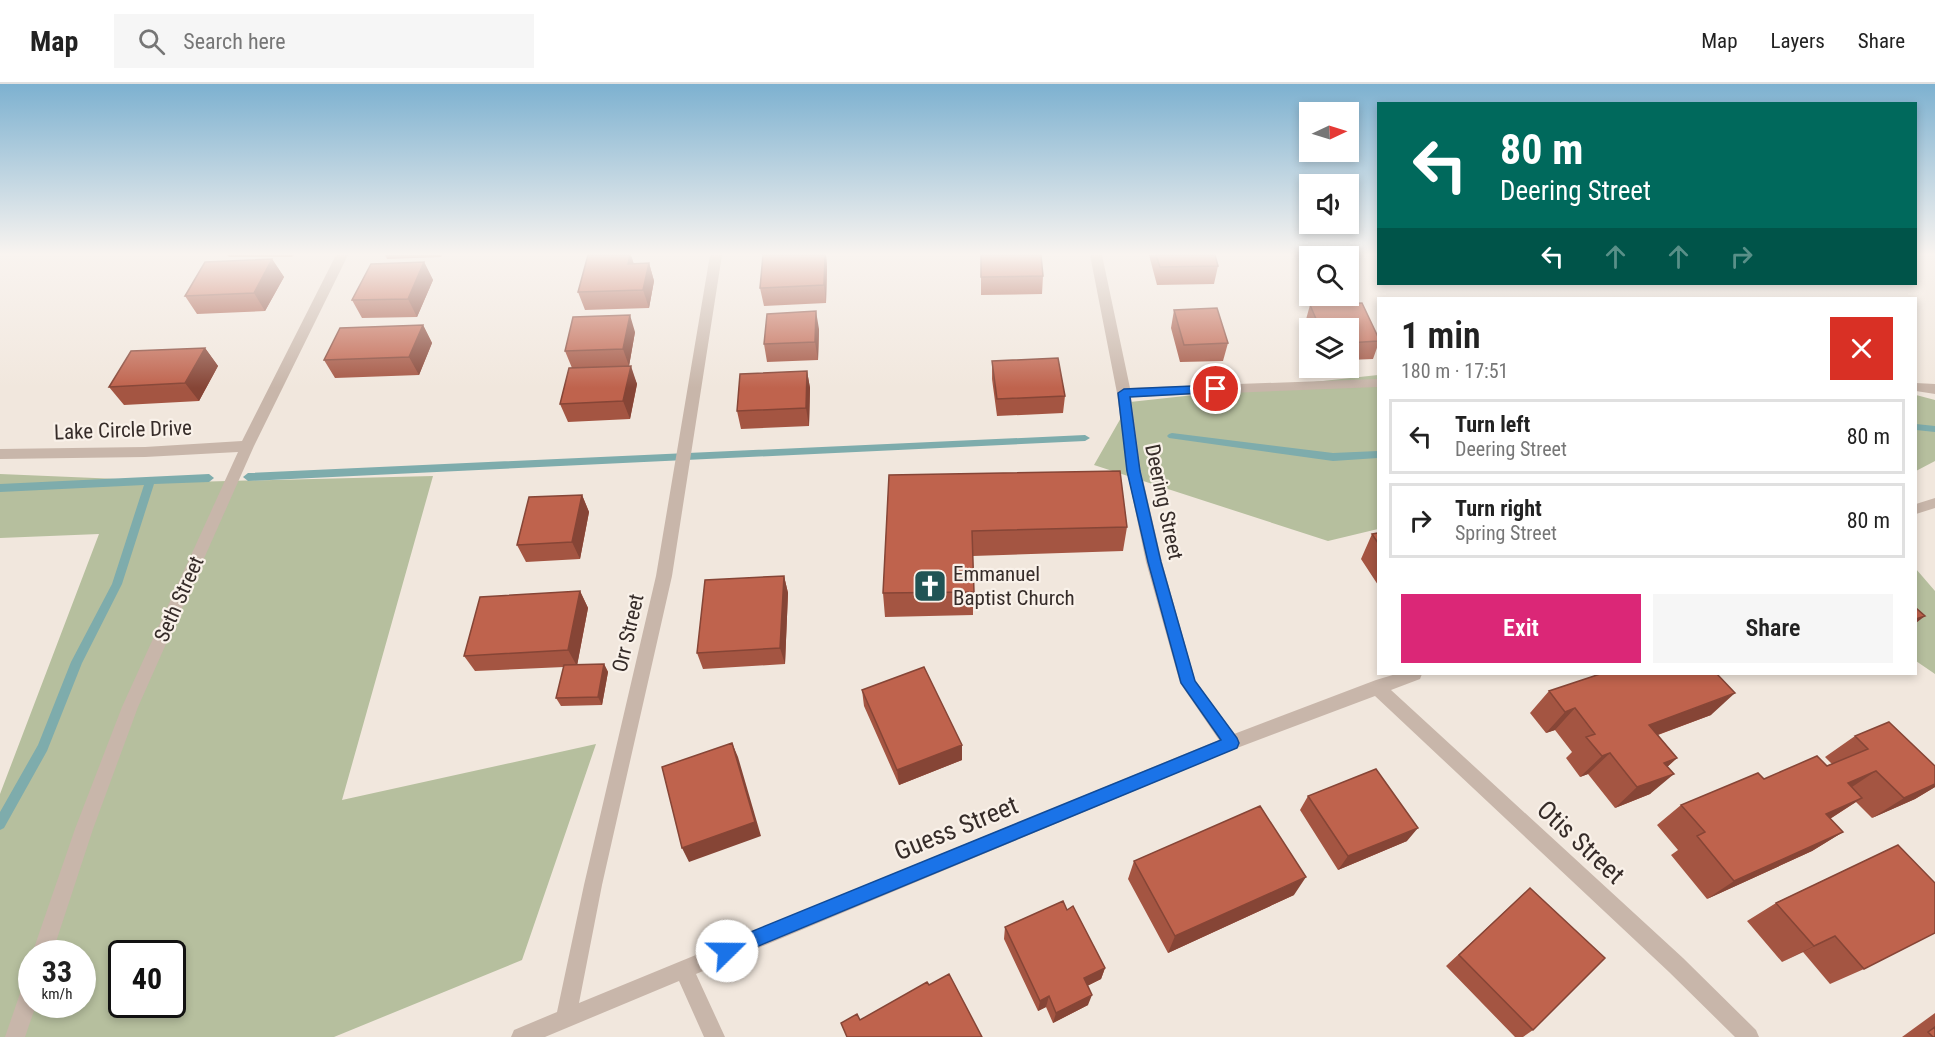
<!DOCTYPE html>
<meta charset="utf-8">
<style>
body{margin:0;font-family:"Roboto Condensed",sans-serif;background:#f6f6f6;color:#222;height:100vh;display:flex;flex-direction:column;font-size:22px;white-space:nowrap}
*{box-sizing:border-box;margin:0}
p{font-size:20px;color:#767676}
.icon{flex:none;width:33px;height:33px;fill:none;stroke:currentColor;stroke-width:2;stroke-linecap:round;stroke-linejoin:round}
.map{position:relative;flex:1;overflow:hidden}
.sheet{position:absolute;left:1377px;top:213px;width:540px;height:378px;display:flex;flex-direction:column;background:#fff;border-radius:0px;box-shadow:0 3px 9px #0003}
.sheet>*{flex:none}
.banner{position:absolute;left:1377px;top:18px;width:540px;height:183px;border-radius:0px;box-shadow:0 3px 9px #0003;background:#00695c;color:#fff;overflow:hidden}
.needle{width:39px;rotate:86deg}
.controls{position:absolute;left:1299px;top:18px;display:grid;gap:12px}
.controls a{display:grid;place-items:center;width:60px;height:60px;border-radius:0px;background:#fff;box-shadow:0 3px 9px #0003;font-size:30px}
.speed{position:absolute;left:18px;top:856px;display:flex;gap:12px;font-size:30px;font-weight:700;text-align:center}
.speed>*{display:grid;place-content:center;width:78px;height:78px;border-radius:50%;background:#fff;box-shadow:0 3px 9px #0003;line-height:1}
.speed small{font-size:15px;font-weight:400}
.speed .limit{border:3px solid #111;border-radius:9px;background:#fff;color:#111}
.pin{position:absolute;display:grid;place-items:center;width:51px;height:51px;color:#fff;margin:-26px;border:3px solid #fff;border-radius:50%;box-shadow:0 2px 6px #0007}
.me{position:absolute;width:66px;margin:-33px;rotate:68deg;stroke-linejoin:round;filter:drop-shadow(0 0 4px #0008)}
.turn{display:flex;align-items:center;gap:21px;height:126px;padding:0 24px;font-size:27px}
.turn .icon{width:78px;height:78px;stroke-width:2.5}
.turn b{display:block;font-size:42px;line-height:51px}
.lanes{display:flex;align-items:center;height:57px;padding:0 24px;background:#0003;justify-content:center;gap:30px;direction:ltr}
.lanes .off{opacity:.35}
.round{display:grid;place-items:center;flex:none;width:63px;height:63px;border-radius:0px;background:#f6f6f6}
.summary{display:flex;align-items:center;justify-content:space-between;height:102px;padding:0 24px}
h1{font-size:36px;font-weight:600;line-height:45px}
.cta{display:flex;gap:12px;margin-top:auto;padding:12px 24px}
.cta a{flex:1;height:69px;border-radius:0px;background:#db2777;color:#fff;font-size:24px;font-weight:600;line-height:69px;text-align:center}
.cta a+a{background:#f6f6f6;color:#222}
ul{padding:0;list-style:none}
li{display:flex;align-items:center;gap:18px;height:75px;margin:0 12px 9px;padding:0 12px;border:3px solid #e0e0e0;border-radius:0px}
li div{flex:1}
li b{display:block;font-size:22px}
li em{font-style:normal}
header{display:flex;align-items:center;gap:36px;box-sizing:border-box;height:84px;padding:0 30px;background:#fff;border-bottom:2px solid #e0e0e0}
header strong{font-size:28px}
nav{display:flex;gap:33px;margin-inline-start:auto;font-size:21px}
.search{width:420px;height:54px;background:#f6f6f6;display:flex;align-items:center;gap:15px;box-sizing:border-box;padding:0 21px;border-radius:0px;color:#767676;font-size:22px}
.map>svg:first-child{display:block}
</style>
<header>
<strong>Map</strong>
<div class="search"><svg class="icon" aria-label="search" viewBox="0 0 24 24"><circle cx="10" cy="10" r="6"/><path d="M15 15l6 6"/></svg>Search here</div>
<nav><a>Map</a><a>Layers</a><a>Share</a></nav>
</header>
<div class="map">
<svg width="1935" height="953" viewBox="0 0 1935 953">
<rect width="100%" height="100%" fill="#f1e7dd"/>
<path fill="#b6bf9e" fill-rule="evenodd" d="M 1378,291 L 1378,445 L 1328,457 L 1094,381 L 1130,318 Z
M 1916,311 L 1935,316 L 1935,377 L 1916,387 Z
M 0,390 L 190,398 L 433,392 L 342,716 L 596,660 L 522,876 L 334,953 L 0,953 L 0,710 L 99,450 L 0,454 ZM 32,870 L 82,870 L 82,921 L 32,921 ZM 122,870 L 172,870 L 172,921 L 122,921 Z
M 1916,485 L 1935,507 L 1935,590 L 1916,577 Z"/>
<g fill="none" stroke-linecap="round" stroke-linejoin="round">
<path fill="#7eacac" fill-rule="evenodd" d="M 1916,340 L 1935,342 L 1935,348 L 1916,346 Z
M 1172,349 L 1333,369 L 1378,367 L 1378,374 L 1333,377 L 1169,354 L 1167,352 L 1169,350 Z
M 1085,351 L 1090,354 L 1085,357 L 248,397 L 243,393 L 248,389 Z
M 209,390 L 214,394 L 209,398 L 154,400 L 122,500 L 82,579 L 47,667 L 4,744 L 0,746 L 0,728 L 38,661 L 71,578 L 112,500 L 144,401 L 0,408 L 0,400 Z"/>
<path fill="#c8b6aa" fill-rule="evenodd" d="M 336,171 L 348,171 L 254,362 L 138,623 L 93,745 L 52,870 L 32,870 L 75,745 L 122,623 L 238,368 L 145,373 L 0,375 L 0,365 L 145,363 L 242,357 Z
M 710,171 L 722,171 L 672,492 L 602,801 L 579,919 L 1219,656 L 1180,599 L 1146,478 L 1127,387 L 1117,309 L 1090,171 L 1102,171 L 1130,304 L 1378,295 L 1378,303 L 1131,313 L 1141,387 L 1162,478 L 1195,596 L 1234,650 L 1376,596 L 1396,590 L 1422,590 L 1420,595 L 1391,606 L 1683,874 L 1756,946 L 1759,953 L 1735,953 L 1669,888 L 1375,612 L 1237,664 L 696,890 L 725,953 L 704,953 L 679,897 L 545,953 L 511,953 L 514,946 L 557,928 L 584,801 L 656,492 Z
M 1916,299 L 1935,300 L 1935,310 L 1916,307 Z
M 1935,414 L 1935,424 L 1916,430 L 1916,420 Z
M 32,892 L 32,921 L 36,921 L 25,953 L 5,953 L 25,895 Z"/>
</g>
<path fill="#a45542" d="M 227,171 L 294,171 L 292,173 L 229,173 Z
M 385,171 L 442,171 L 441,173 L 387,175 Z
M 763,171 L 826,171 L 827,183 L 826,219 L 764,222 L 760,204 Z
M 981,171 L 1043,192 L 1042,210 L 981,211 Z
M 1149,171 L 1215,171 L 1218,182 L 1214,200 L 1157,201 Z
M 272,175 L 284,193 L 265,227 L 197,230 L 185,212 Z
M 424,178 L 433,196 L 417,233 L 362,234 L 352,216 Z
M 649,179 L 654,197 L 649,224 L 585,226 L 578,208 L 634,180 Z
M 1310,221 L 1378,253 L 1378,261 L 1373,275 L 1348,276 L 1348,244 L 1310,244 L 1310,251 L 1305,239 Z
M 1174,226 L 1228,259 L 1223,277 L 1180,278 L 1171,244 Z
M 423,241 L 432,259 L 419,291 L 335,294 L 324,276 Z
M 819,245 L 818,276 L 767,278 L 764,260 Z
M 635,248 L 629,282 L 637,300 L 630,335 L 568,338 L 560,320 L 572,284 L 565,267 Z
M 205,264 L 218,282 L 199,317 L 124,321 L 109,303 Z
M 992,277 L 1065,312 L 1063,329 L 997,332 L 992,295 Z
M 807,287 L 810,304 L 809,342 L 741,345 L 737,327 Z
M 889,391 L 1127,443 L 1123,467 L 973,472 L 973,531 L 885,533 L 883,509 Z
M 582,411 L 589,428 L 580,475 L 526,478 L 517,461 Z
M 1378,449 L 1378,501 L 1361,475 L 1372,450 Z
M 784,492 L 788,509 L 785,580 L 703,585 L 697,569 Z
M 580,507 L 588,524 L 577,581 L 604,580 L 608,588 L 602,621 L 561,622 L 556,614 L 564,583 L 475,587 L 464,572 Z
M 862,606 L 962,676 L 899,701 L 864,622 Z
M 1549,607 L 1711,631 L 1658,651 L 1677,674 L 1667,683 L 1650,710 L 1615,724 L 1588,690 L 1580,693 L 1566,674 L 1572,668 L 1555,646 L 1546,649 L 1530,629 Z
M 1855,652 L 1935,682 L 1935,703 L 1915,715 L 1872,734 L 1856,718 L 1830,735 L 1843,748 L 1812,767 L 1707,815 L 1671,771 L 1678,766 L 1657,741 L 1681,721 L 1764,695 L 1827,682 L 1832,680 L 1825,673 Z
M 1308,712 L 1407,757 L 1338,786 L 1300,726 Z
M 1898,761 L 1864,885 L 1830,900 L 1803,868 L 1782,878 L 1747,837 L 1776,819 Z
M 1134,777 L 1294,811 L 1168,869 L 1128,795 Z
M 1530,804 L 1533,946 L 1523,953 L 1515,953 L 1446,882 Z
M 1067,826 L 1105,884 L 1101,895 L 1087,902 L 1088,921 L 1053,939 L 1046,923 L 1038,927 L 1004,855 L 1005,843 Z
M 1935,929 L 1935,953 L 1902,953 Z"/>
<path fill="#864536" d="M 630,171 L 631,171 L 636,186 L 628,180 Z
M 825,171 L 826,171 L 827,183 L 826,219 L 824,201 Z
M 272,175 L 284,193 L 265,227 L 254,209 Z
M 424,178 L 433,196 L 417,233 L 408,215 Z
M 649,179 L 654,197 L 649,224 L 643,206 Z
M 816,227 L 819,245 L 818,276 L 815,258 Z
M 630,231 L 635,248 L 629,282 L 623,265 Z
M 423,241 L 432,259 L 419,291 L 409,273 Z
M 205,264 L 218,282 L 199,317 L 185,299 Z
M 631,282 L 637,300 L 630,335 L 623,317 Z
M 807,287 L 810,304 L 809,342 L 806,324 Z
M 582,411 L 589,428 L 580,475 L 572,458 Z
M 784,492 L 788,509 L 785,580 L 780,564 Z
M 580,507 L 588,524 L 577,582 L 568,566 Z
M 1925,532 L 1916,539 L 1916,535 Z
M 604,580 L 608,588 L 602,621 L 598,613 Z
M 1735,609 L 1711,631 L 1627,662 L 1649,641 Z
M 1575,624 L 1555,646 L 1546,649 L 1565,628 Z
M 732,659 L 738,673 L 761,752 L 689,778 L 682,764 Z
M 962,661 L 962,676 L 899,701 L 897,686 Z
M 1610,669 L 1588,690 L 1580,693 L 1602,672 Z
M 1677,674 L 1654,695 L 1664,679 Z
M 1876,687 L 1846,707 L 1848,699 Z
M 1674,690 L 1650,710 L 1615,724 L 1637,703 Z
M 1935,700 L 1935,703 L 1915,715 L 1872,734 L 1904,714 Z
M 1862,714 L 1831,734 L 1797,750 L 1826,730 Z
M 1418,744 L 1407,757 L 1338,786 L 1348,772 Z
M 1843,748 L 1812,767 L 1707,815 L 1734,797 Z
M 1306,793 L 1294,811 L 1168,869 L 1175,852 Z
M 1835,852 L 1803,868 L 1782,878 L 1814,862 Z
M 1105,884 L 1101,895 L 1081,905 L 1084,894 Z
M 1092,911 L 1088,921 L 1053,939 L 1056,929 Z
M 1049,912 L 1046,923 L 1038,927 L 1040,917 Z"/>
<path fill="#bf634d" stroke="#864536" stroke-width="1.5" d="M 588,171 L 630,171 L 628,180 L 649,179 L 643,206 L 578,208 Z
M 763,171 L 825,171 L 824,201 L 760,204 Z
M 981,171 L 1041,171 L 1043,192 L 981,193 Z
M 1156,171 L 1215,171 L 1218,182 L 1160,183 Z
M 272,175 L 254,209 L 185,212 L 205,178 Z
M 424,178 L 408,215 L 352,216 L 371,180 Z
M 1362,219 L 1378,253 L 1378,257 L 1348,259 L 1348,244 L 1320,244 L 1310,221 Z
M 1217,224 L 1228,259 L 1184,261 L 1174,226 Z
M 816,227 L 815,258 L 764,260 L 767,230 Z
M 630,231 L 623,265 L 565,267 L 573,233 Z
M 423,241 L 409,273 L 324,276 L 340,244 Z
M 205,264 L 185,299 L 109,303 L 131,267 Z
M 1058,274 L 1065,312 L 997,315 L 992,277 Z
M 631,282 L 623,317 L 560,320 L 569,284 Z
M 807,287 L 806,324 L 737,327 L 740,290 Z
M 1120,387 L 1127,443 L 972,447 L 974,508 L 883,509 L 889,391 Z
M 582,411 L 572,458 L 517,461 L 529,413 Z
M 1378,449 L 1378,459 L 1372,450 Z
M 784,492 L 780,564 L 697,569 L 705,496 Z
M 580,507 L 568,566 L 464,572 L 480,513 Z
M 1916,524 L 1925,532 L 1916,535 Z
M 604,580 L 598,613 L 556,614 L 564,581 Z
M 924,583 L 962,661 L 897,686 L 862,606 Z
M 1600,590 L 1717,590 L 1735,609 L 1649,641 L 1677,674 L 1664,679 L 1674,690 L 1637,703 L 1610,669 L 1602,672 L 1586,653 L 1595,650 L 1575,624 L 1565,628 L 1549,607 Z
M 1889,638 L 1935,682 L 1935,700 L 1904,714 L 1876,687 L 1848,699 L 1862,714 L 1826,730 L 1843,748 L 1734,797 L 1697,752 L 1705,748 L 1681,721 L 1758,689 L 1764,695 L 1817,672 L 1827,682 L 1868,665 L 1855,652 Z
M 732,659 L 755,738 L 682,764 L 662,683 Z
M 1376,685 L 1418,744 L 1348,772 L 1308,712 Z
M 1260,722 L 1306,793 L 1175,852 L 1134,777 Z
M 1898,761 L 1935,799 L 1935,849 L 1864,885 L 1835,852 L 1814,862 L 1776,819 Z
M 1530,804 L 1605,874 L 1533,946 L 1459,871 Z
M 1063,817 L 1067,826 L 1073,822 L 1105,884 L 1084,894 L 1092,911 L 1056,929 L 1049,912 L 1040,917 L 1005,843 Z
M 949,890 L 982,953 L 847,953 L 841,939 L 857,930 L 860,936 L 927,898 L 929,901 Z
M 1935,943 L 1935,953 L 1933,953 L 1928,948 Z"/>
<linearGradient id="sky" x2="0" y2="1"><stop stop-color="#7db1d0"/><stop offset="0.56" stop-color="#f9f4f0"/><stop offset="1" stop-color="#f9f4f0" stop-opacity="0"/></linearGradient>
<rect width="1935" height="304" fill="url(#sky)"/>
<path fill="#1a73e8" stroke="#114b97" stroke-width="1.5" d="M 1216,301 L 1221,302 L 1221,308 L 1130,313 L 1140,387 L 1161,478 L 1195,597 L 1237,654 L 1239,659 L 1237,664 L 727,875 L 721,873 L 718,867 L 721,860 L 1221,656 L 1181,599 L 1148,478 L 1127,387 L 1118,309 L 1124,305 Z"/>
<defs>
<symbol id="church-square" viewBox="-11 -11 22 22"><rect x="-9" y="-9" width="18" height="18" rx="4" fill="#215455" stroke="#f9f1e9"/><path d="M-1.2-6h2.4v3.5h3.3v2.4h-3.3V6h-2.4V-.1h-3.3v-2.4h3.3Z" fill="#fff"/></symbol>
</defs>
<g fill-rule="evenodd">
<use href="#church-square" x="911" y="483" width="38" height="38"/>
</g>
<g text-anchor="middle" stroke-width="4.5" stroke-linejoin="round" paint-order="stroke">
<g font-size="21" fill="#362c29" stroke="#f9f1e9">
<text transform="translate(123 346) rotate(-2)" y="7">Lake Circle Drive</text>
<text transform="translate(1164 418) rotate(78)" y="7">Deering Street</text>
<text transform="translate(179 515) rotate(-66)" y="7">Seth Street</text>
<text transform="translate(628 549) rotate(-77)" y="7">Orr Street</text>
</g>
<g font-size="21" fill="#362c29" stroke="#f9f1e9" text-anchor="start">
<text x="953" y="497">Emmanuel<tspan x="953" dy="24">Baptist Church</tspan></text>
</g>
<g font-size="26" fill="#362c29" stroke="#f9f1e9">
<text transform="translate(956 744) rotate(-22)" y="9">Guess Street</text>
<text transform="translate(1581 758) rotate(43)" y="9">Otis Street</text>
</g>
</g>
</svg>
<div class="controls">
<a><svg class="needle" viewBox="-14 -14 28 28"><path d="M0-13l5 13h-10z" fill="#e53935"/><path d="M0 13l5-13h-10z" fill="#767676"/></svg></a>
<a><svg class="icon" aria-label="sound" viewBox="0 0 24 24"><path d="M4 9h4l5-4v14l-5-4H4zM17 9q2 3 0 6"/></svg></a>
<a><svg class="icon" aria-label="search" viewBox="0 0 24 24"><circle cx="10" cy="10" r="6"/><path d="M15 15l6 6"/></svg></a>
<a><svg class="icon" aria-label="layers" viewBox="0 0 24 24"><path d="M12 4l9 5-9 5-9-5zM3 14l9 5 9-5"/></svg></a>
</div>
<div class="speed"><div>33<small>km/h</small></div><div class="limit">40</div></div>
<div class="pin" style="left:1216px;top:305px;background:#d93025"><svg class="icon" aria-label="arrive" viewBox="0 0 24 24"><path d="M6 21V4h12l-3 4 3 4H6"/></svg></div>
<svg class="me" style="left:727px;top:867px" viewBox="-20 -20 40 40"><circle r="19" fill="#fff"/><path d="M0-13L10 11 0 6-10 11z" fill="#1a73e8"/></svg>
<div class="banner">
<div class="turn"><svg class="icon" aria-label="left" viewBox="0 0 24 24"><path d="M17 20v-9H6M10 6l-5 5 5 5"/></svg><div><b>80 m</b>Deering Street</div></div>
<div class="lanes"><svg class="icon" aria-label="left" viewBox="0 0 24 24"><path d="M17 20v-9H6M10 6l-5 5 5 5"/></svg><svg class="icon off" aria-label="ahead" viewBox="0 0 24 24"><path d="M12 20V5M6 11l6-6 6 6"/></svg><svg class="icon off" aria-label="ahead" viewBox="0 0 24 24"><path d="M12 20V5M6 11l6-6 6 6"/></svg><svg class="icon off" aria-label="right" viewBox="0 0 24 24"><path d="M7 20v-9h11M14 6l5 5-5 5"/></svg></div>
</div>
<section class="sheet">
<div class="summary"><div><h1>1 min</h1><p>180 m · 17:51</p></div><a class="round" style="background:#d93025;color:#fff"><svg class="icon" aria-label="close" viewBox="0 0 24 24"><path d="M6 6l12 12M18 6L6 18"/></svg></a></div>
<ul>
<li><svg class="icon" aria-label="left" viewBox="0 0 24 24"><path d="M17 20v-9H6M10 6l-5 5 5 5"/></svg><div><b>Turn left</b><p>Deering Street</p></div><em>80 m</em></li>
<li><svg class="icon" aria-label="right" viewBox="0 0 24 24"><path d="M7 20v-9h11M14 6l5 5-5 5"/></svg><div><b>Turn right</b><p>Spring Street</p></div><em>80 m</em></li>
</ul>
<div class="cta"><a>Exit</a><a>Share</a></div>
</section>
</div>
